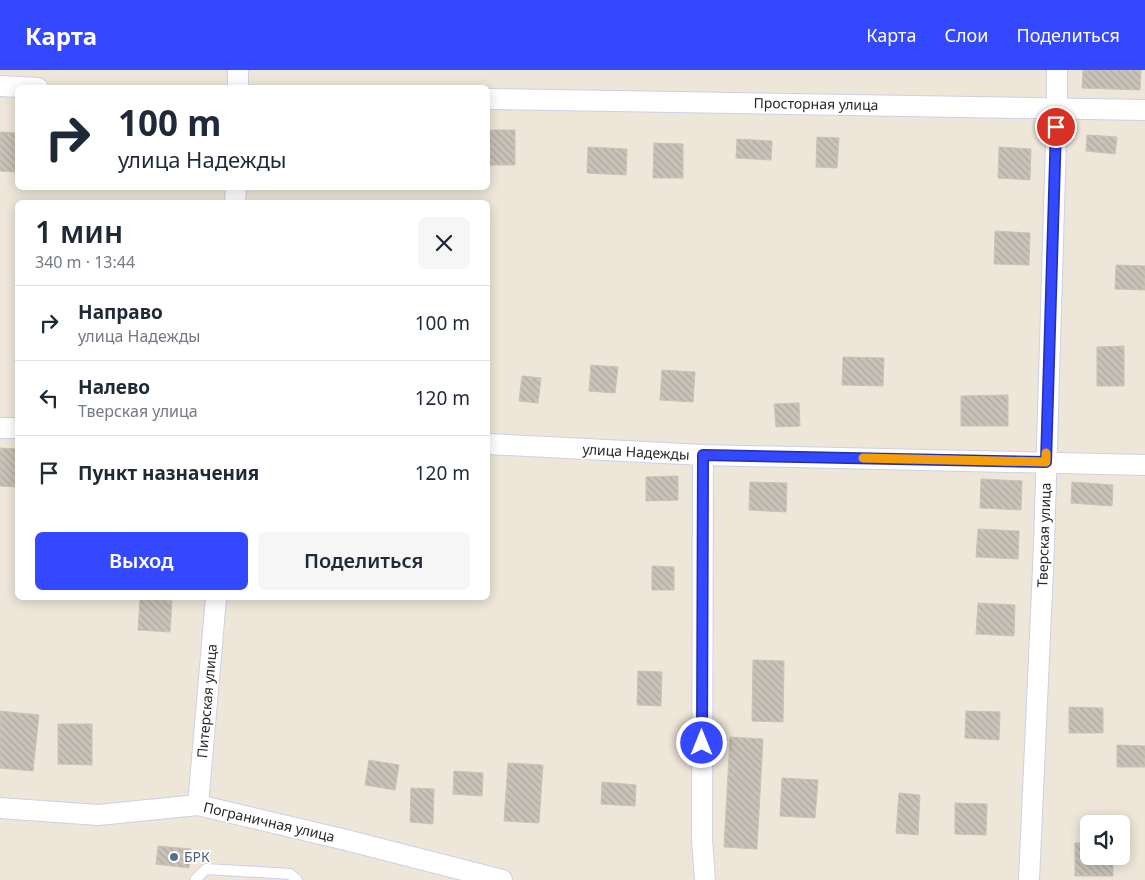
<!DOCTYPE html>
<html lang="ru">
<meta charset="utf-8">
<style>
body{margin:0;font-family:"Noto Sans",sans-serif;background:#f6f6f7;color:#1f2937;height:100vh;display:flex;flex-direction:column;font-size:19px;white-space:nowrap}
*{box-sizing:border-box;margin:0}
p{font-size:16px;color:#747a83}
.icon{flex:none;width:28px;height:28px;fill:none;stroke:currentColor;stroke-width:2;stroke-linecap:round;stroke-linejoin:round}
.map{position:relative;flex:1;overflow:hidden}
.sheet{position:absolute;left:15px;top:130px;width:475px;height:400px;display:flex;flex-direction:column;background:#fff;border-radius:8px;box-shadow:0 2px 12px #0003}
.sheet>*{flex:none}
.top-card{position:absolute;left:15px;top:15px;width:475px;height:105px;border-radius:8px;box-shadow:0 2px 12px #0003;background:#fff;color:#1f2937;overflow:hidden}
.fabs{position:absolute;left:1080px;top:745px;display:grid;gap:10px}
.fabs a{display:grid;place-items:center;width:50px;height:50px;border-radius:8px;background:#fff;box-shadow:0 2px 12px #0003;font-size:25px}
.pin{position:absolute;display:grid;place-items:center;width:42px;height:42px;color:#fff;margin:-21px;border:2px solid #fff;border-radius:50%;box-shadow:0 1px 5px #0007}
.me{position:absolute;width:55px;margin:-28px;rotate:0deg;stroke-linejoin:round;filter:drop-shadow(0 0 4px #0008)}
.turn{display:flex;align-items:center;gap:18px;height:105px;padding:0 20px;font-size:22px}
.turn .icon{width:65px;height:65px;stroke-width:2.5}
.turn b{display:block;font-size:35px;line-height:42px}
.round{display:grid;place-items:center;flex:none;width:52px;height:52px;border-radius:8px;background:#f6f6f7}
.overview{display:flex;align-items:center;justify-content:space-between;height:85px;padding:0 20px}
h1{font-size:30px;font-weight:600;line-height:38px}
.button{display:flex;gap:10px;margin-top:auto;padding:10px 20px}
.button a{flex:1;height:58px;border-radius:8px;background:#3448ff;color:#fff;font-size:20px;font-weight:600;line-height:58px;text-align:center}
.button a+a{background:#f6f6f7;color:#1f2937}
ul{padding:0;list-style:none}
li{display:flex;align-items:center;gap:15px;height:75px;padding:0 20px;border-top:1px solid #e0e1e3}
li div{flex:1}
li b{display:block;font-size:19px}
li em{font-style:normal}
header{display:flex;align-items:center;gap:30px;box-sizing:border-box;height:70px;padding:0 25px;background:#3448ff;color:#fff}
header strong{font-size:24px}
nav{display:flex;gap:28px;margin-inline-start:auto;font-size:18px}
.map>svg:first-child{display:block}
</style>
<header>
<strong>Карта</strong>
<nav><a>Карта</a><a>Слои</a><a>Поделиться</a></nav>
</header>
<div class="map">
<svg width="1145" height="810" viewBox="0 0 1145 810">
<defs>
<pattern id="building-back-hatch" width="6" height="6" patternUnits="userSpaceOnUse" patternTransform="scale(1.25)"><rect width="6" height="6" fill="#c8c3b9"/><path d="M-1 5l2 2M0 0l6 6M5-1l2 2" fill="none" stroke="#aca89f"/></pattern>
</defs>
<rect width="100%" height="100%" fill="#ede6d9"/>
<path fill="url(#building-back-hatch)" stroke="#c9c3b3" d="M 1083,0 L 1141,0 L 1140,20 L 1082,18 Z
M 488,60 L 515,60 L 515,95 L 488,95 Z
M 0,62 L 18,63 L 17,102 L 0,101 Z
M 1087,65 L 1117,67 L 1115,84 L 1086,81 Z
M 817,67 L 839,68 L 837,98 L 816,97 Z
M 737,69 L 772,71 L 771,90 L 736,88 Z
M 654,73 L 683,74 L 683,108 L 653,108 Z
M 588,77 L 627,79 L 626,105 L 587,103 Z
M 999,77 L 1031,79 L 1030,110 L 998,108 Z
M 995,161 L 1030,163 L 1029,195 L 994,194 Z
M 1116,195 L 1145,196 L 1145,220 L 1115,219 Z
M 1124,276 L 1124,316 L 1097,316 L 1097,277 Z
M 843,287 L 884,288 L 883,316 L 842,315 Z
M 591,295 L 618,297 L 615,323 L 589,321 Z
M 662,300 L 695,302 L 693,332 L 660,330 Z
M 522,306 L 541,308 L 538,333 L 519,331 Z
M 1008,325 L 1008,356 L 961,356 L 961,326 Z
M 799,333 L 800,356 L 776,357 L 774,334 Z
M 0,378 L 18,379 L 18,417 L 0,416 Z
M 678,406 L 678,430 L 646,431 L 646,407 Z
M 981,409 L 1022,411 L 1021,440 L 980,438 Z
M 750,412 L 787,413 L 786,442 L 749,440 Z
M 1072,412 L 1113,415 L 1112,436 L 1071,433 Z
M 978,459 L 1019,461 L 1018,489 L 976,487 Z
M 652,496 L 674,497 L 674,520 L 652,520 Z
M 140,529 L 172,531 L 170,562 L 138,560 Z
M 978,533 L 1015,535 L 1014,566 L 976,564 Z
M 753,590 L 784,591 L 783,652 L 752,651 Z
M 638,601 L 662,602 L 661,636 L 637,635 Z
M 1069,637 L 1103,638 L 1103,663 L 1069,663 Z
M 0,641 L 39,645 L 33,701 L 0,698 Z
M 966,641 L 1000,642 L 999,670 L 965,668 Z
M 58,654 L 92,654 L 92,695 L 58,694 Z
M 730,667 L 763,669 L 757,779 L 724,777 Z
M 1117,675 L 1145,676 L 1145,697 L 1117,697 Z
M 369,690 L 399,695 L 395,720 L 365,715 Z
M 508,693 L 543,695 L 539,753 L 504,751 Z
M 454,701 L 483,703 L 482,726 L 453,724 Z
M 782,708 L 818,710 L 815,748 L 780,746 Z
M 602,712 L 636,715 L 635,736 L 601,734 Z
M 411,718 L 434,719 L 433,754 L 410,752 Z
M 899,723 L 920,725 L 918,765 L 896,763 Z
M 955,733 L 987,734 L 986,765 L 955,764 Z
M 1075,773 L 1089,773 L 1089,786 L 1113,786 L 1113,806 L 1075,806 Z
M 158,776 L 191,779 L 189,798 L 156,794 Z"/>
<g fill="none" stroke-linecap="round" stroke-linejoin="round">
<defs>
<path id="service" d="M 195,810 L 206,799 L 290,804 L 297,810"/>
<path id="minor" d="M 0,16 L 38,18
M 238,18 L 238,0
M 488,29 L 1145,40
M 235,132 L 236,118
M 0,358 L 18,358
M 488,374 L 703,385 L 1145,395
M 703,385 L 702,769 L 705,810
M 198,735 L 216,528
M 0,738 L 98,745 L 198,735 L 346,770 L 502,810
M 1029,810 L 1044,476 L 1057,37 L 1057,0"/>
</defs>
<use href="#service" stroke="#ced0e4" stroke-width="12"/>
<use href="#minor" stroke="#ced0e4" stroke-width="22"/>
<use href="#service" stroke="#fff" stroke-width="10"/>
<use href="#minor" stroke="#fff" stroke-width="20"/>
</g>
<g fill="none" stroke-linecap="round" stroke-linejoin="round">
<defs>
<path id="route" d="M 702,673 L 703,385 L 1046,392 L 1056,57"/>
</defs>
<use href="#route" stroke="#222fa6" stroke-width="12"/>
<use href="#route" stroke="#3448ff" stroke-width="9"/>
<path stroke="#f59e0b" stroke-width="9" d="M 863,388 L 1046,392 L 1046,383"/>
</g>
<circle fill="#5c6f8a" stroke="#fff" stroke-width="2" cx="174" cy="787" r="5"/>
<g text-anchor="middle" stroke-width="4" stroke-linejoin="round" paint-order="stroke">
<g font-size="14" fill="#292929" stroke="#fff">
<text transform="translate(816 34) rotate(1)" y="5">Просторная улица</text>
<text transform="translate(636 382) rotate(3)" y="5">улица Надежды</text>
<text transform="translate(1044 465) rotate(-88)" y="5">Тверская улица</text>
<text transform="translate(207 631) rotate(-85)" y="5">Питерская улица</text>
<text transform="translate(269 752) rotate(13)" y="5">Пограничная улица</text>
</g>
<g font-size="14" fill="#4e5e75" stroke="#fff" text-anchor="start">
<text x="184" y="792">БРК</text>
</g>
</g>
</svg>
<div class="fabs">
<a><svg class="icon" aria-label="sound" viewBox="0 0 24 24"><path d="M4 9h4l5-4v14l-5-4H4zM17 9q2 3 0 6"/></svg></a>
</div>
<div class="pin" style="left:1056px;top:57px;background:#d93025"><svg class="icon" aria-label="arrive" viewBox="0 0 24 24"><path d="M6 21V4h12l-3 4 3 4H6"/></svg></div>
<svg class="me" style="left:702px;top:673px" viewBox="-20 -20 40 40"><circle r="17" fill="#3448ff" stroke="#fff" stroke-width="3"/><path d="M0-11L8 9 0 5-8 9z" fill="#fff"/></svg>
<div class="top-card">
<div class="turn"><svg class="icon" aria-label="right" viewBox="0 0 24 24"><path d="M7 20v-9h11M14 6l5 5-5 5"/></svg><div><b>100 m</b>улица Надежды</div></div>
</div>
<section class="sheet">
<div class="overview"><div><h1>1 мин</h1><p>340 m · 13:44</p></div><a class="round"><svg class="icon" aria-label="close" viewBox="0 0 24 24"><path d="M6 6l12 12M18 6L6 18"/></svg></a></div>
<ul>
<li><svg class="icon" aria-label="right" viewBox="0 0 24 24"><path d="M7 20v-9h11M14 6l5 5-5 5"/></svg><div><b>Направо</b><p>улица Надежды</p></div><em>100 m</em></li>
<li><svg class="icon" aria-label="left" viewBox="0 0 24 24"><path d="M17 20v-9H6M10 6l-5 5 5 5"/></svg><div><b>Налево</b><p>Тверская улица</p></div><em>120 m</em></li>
<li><svg class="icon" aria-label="arrive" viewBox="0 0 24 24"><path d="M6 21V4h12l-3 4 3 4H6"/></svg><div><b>Пункт назначения</b></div><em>120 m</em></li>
</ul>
<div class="button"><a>Выход</a><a>Поделиться</a></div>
</section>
</div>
